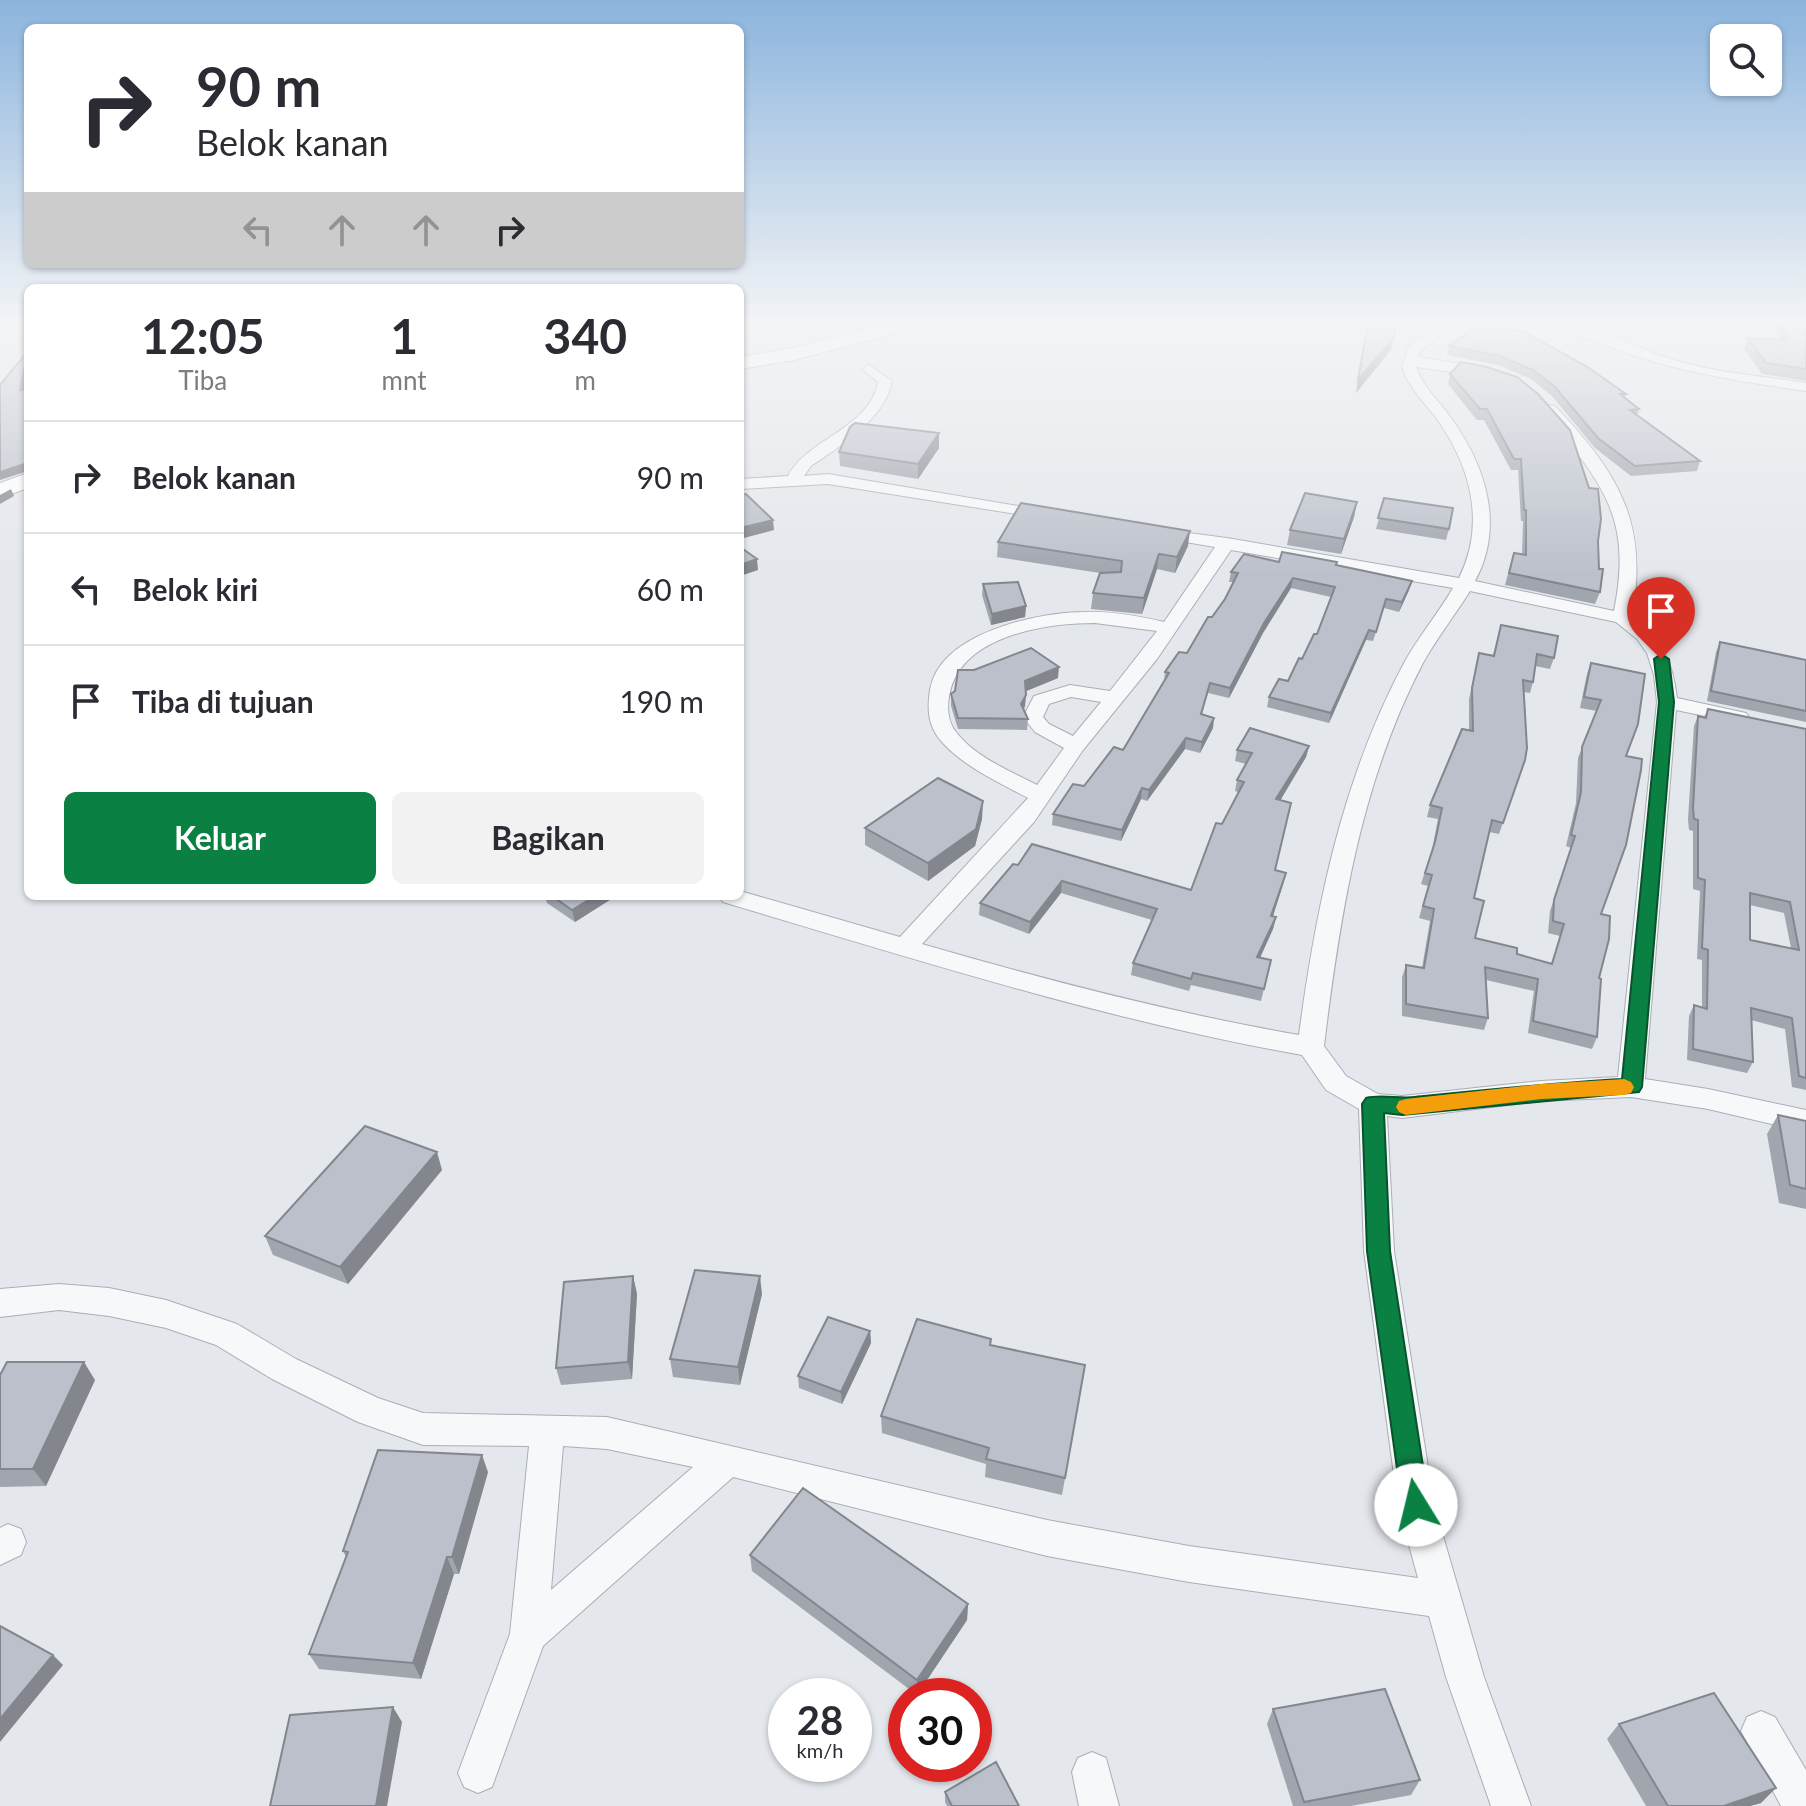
<!DOCTYPE html>
<html lang="id">
<style>
body{margin:0;font-family:Lato,sans-serif;background:#f2f2f3;color:#2b2b33;height:100vh;display:flex;flex-direction:column;font-size:30px;white-space:nowrap}
*{box-sizing:border-box;margin:0}
p{font-size:26px;color:#7c7c81}
.icon{flex:none;width:44px;height:44px;fill:none;stroke:currentColor;stroke-width:2;stroke-linecap:round;stroke-linejoin:round}
.map{position:relative;flex:1;overflow:hidden}
.panel{position:absolute;left:24px;top:284px;width:720px;height:616px;display:flex;flex-direction:column;background:#fff;border-radius:12px;box-shadow:0 2px 6px #0004}
.panel>*{flex:none}
.guide{position:absolute;left:24px;top:24px;width:720px;height:244px;border-radius:12px;box-shadow:0 2px 6px #0004;background:#fff;color:#2b2b33;overflow:hidden}
.controls{position:absolute;left:1710px;top:24px;display:grid;gap:16px}
.controls a{display:grid;place-items:center;width:72px;height:72px;border-radius:12px;background:#fff;box-shadow:0 2px 6px #0004;font-size:40px}
.speed{position:absolute;left:768px;top:1678px;display:flex;gap:16px;font-size:40px;font-weight:700;text-align:center}
.speed>*{display:grid;place-content:center;width:104px;height:104px;border-radius:50%;background:#fff;box-shadow:0 2px 6px #0004;line-height:1}
.speed small{font-size:20px;font-weight:400}
.speed .limit{border:12px solid #d22;background:#fff;color:#111}
.pin{position:absolute;display:grid;place-items:center;width:68px;height:68px;color:#fff;margin:-82px -34px;border-radius:50% 50% 50% 0;rotate:-45deg;box-shadow:0 0 8px #0007}
.pin .icon{rotate:45deg}
.me{position:absolute;width:88px;margin:-44px;rotate:351deg;stroke-linejoin:round;filter:drop-shadow(0 0 6px #0008)}
.turn{display:flex;align-items:center;gap:28px;height:168px;padding:0 40px;font-size:36px}
.turn .icon{width:104px;height:104px;stroke-width:2.5}
.turn b{display:block;font-size:56px;line-height:68px}
.lanes{display:flex;align-items:center;height:76px;padding:0 40px;background:#0003;justify-content:center;gap:40px;direction:ltr}
.lanes .off{opacity:.35}
.eta{display:flex;justify-content:space-evenly;align-items:center;height:136px;text-align:center}
.eta b{font-size:48px;font-weight:700;line-height:56px}
.primary-button{display:flex;gap:16px;margin-top:auto;padding:16px 40px}
.primary-button a{flex:1;height:92px;border-radius:12px;background:#0b8043;color:#fff;font-size:32px;font-weight:700;line-height:92px;text-align:center}
.primary-button a+a{background:#f2f2f3;color:#2b2b33}
ul{padding:0;list-style:none}
li{display:flex;align-items:center;gap:24px;height:112px;padding:0 40px;border-top:2px solid #e1e1e2}
li div{flex:1}
li b{display:block;font-size:30px}
li em{font-style:normal}
.map>svg:first-child{display:block}
</style>
<div class="map">
<svg width="1806" height="1806" viewBox="0 0 1806 1806">
<rect width="100%" height="100%" fill="#e4e7ec"/>
<g fill="none" stroke-linecap="round" stroke-linejoin="round">
<defs>
<path id="street" d="M 1443,323 L 1458,323 L 1420,351 L 1419,357 L 1489,369 L 1496,373 L 1489,377 L 1416,367 C 1423,387 1439,401 1451,418 C 1486,466 1505,526 1475,581 L 1614,611 C 1634,512 1598,481 1543,409 L 1550,405 L 1555,406 C 1618,473 1649,522 1632,616 C 1661,637 1673,662 1677,698 L 1746,713 L 1749,717 L 1739,723 L 1676,710 L 1645,1079 L 1708,1089 L 1806,1110 L 1806,1132 L 1708,1109 L 1631,1097 L 1541,1101 L 1402,1118 L 1387,1116 L 1394,1251 L 1434,1505 L 1484,1677 L 1531,1806 L 1491,1806 L 1446,1677 L 1429,1616 L 1189,1582 L 1047,1556 L 733,1477 L 543,1646 L 492,1787 L 478,1793 L 464,1787 L 458,1773 L 510,1634 L 529,1446 L 423,1445 L 358,1422 L 272,1379 L 216,1345 L 166,1328 L 109,1316 L 59,1310 L 0,1317 L 0,1289 L 59,1284 L 109,1288 L 166,1300 L 237,1324 L 296,1359 L 378,1398 L 423,1413 L 607,1417 L 1047,1520 L 1189,1546 L 1418,1578 L 1398,1505 L 1364,1251 L 1359,1109 L 1326,1090 L 1302,1055 C 1105,1020 914,959 723,902 L 719,896 L 740,896 L 740,891 L 900,937 L 1028,798 C 998,782 964,767 941,741 C 928,726 927,709 930,690 C 939,633 1038,612 1085,612 C 1111,611 1138,616 1164,622 L 1215,547 L 1150,536 L 1147,532 L 1150,528 L 1227,538 L 1459,578 C 1486,524 1471,467 1437,419 C 1424,402 1409,388 1402,367 L 1409,346 ZM 1231,550 L 1453,588 C 1438,614 1417,638 1403,665 C 1342,780 1316,907 1299,1035 C 1172,1013 1046,980 922,944 L 1034,822 L 1083,750 L 1157,659 ZM 1470,591 L 1616,622 L 1637,639 L 1647,653 L 1654,675 L 1657,702 L 1618,1077 L 1541,1081 L 1402,1096 L 1378,1094 L 1346,1076 L 1324,1046 C 1340,914 1361,781 1423,663 C 1437,638 1455,615 1470,591 ZM 1095,623 L 1157,631 L 1110,691 L 1070,685 L 1034,696 L 1023,717 L 1035,732 L 1064,748 L 1037,785 C 1010,771 975,757 956,732 C 948,722 947,708 949,697 C 958,636 1045,623 1095,623 ZM 1071,697 L 1101,702 L 1073,736 L 1049,724 L 1043,717 L 1049,704 ZM 563,1446 L 607,1449 L 693,1467 L 551,1590 Z
M 1559,323 C 1593,323 1641,351 1677,361 C 1719,373 1763,376 1806,383 L 1806,391 C 1736,381 1669,371 1603,344 C 1588,339 1570,333 1559,323 Z
M 869,365 L 892,381 C 886,418 839,447 811,466 L 804,476 L 828,474 L 1048,511 L 1056,516 L 1054,520 L 828,484 L 740,489 L 740,479 L 788,476 C 807,439 870,428 878,382 L 862,369 Z
M 8,1524 L 21,1529 L 26,1542 L 21,1555 L 0,1565 L 0,1528 Z
M 1761,1711 L 1775,1717 L 1806,1770 L 1806,1806 L 1781,1806 L 1741,1731 L 1747,1717 Z
M 1092,1752 L 1106,1758 L 1119,1806 L 1079,1806 L 1072,1772 L 1078,1758 Z"/>
<path id="secondary" d="M 888,323 L 920,323 L 918,327 L 794,360 L 740,369 L 740,357 L 793,348 Z
M 28,473 L 28,488 L 0,498 L 0,483 Z"/>
</defs>
<use href="#street" stroke="#a9aeb7" stroke-width="2"/>
<use href="#secondary" stroke="#a9aeb7" stroke-width="2"/>
<use href="#street" fill="#f7f8fa" fill-rule="evenodd"/>
<use href="#secondary" fill="#fff" fill-rule="evenodd"/>
</g>
<path fill="#a1a5ae" fill-rule="evenodd" d="M 1481,323 L 1626,394 L 1624,398 L 1639,409 L 1637,415 L 1700,461 L 1697,471 L 1631,476 L 1595,448 L 1552,396 L 1531,379 L 1498,365 L 1447,355 L 1449,346 Z
M 1775,323 L 1806,323 L 1806,381 L 1762,374 L 1744,349 L 1748,338 L 1779,340 Z
M 1461,362 L 1598,541 L 1600,592 L 1595,604 L 1505,585 L 1514,553 L 1522,555 L 1523,521 L 1521,521 L 1518,470 L 1511,470 L 1484,420 L 1477,420 L 1448,384 L 1450,374 Z
M 939,433 L 939,448 L 918,479 L 840,466 L 839,452 Z
M 1384,498 L 1449,529 L 1446,540 L 1376,529 Z
M 1357,502 L 1354,517 L 1341,554 L 1287,545 L 1290,530 Z
M 998,542 L 1188,546 L 1175,573 L 1157,569 L 1142,614 L 1091,609 L 1093,593 L 1100,573 L 997,557 Z
M 1279,562 L 1336,565 L 1409,590 L 1399,612 L 1384,608 L 1373,641 L 1366,640 L 1329,723 L 1267,707 L 1269,697 L 1288,681 L 1317,634 L 1331,597 L 1291,588 L 1263,633 L 1229,698 L 1208,693 L 1202,714 L 1213,728 L 1200,753 L 1185,749 L 1147,801 L 1141,799 L 1121,841 L 1052,825 L 1053,814 L 1123,750 L 1164,682 L 1165,672 L 1187,653 L 1225,599 L 1233,582 L 1229,582 L 1231,572 Z
M 983,584 L 1026,606 L 1025,617 L 991,625 L 982,595 Z
M 1501,625 L 1554,658 L 1550,669 L 1535,666 L 1533,682 L 1530,693 L 1524,692 L 1525,760 L 1499,834 L 1489,832 L 1474,898 L 1475,938 L 1517,954 L 1551,964 L 1560,936 L 1548,933 L 1550,911 L 1571,848 L 1566,846 L 1576,803 L 1578,758 L 1597,711 L 1580,708 L 1587,674 L 1591,663 L 1626,756 L 1601,914 L 1597,1037 L 1592,1049 L 1528,1033 L 1534,991 L 1486,980 L 1488,1018 L 1484,1030 L 1402,1016 L 1402,977 L 1406,965 L 1422,968 L 1430,921 L 1419,918 L 1428,886 L 1421,884 L 1432,850 L 1438,819 L 1427,817 L 1430,805 L 1469,730 L 1469,699 L 1479,653 L 1493,655 Z
M 1720,642 L 1806,660 L 1806,722 L 1707,701 L 1716,652 Z
M 1058,678 L 1026,691 L 1025,706 L 1024,709 L 1028,719 L 1027,730 L 958,729 L 951,706 L 951,694 Z
M 1708,709 L 1806,729 L 1806,1090 L 1792,1087 L 1785,1029 L 1751,1020 L 1753,1062 L 1747,1073 L 1687,1060 L 1689,1016 L 1694,1005 L 1702,1008 L 1702,960 L 1697,959 L 1700,891 L 1693,889 L 1693,831 L 1689,830 L 1688,819 L 1694,726 L 1698,716 L 1704,717 ZM 1750,905 L 1784,913 L 1791,948 L 1750,940 Z
M 1309,746 L 1306,757 L 1280,800 L 1276,870 L 1286,873 L 1273,916 L 1276,917 L 1273,929 L 1260,957 L 1271,960 L 1261,1001 L 1191,985 L 1189,991 L 1131,975 L 1133,963 L 1152,920 L 1061,893 L 1029,934 L 979,915 L 980,903 L 1018,865 L 1191,890 L 1238,792 L 1235,791 L 1237,780 L 1246,764 L 1235,761 L 1237,750 Z
M 982,819 L 975,846 L 928,881 L 865,845 L 865,828 Z
M 545,896 L 616,896 L 575,922 L 547,903 Z
M 1778,1115 L 1806,1121 L 1806,1209 L 1779,1203 L 1767,1134 Z
M 442,1170 L 348,1284 L 273,1255 L 265,1236 Z
M 633,1276 L 637,1294 L 632,1379 L 561,1385 L 556,1368 Z
M 762,1294 L 740,1385 L 673,1377 L 670,1359 Z
M 870,1331 L 871,1343 L 842,1404 L 799,1388 L 798,1376 Z
M 991,1345 L 1085,1365 L 1062,1495 L 985,1477 L 986,1464 L 882,1433 L 881,1416 Z
M 0,1375 L 95,1380 L 46,1486 L 0,1487 Z
M 488,1472 L 459,1574 L 454,1574 L 421,1679 L 319,1669 L 309,1654 L 346,1557 L 343,1551 Z
M 750,1555 L 968,1604 L 967,1620 L 917,1695 L 752,1571 Z
M 1273,1709 L 1420,1780 L 1411,1795 L 1351,1806 L 1293,1806 L 1267,1724 Z
M 1619,1724 L 1761,1803 L 1750,1806 L 1646,1806 L 1607,1739 Z
M 945,1792 L 1019,1806 L 947,1806 L 945,1802 Z"/>
<path fill="#83868d" d="M 1394,337 L 1391,350 L 1356,393 L 1358,380 Z
M 28,355 L 28,373 L 23,397 L 20,390 Z
M 939,433 L 939,448 L 918,479 L 918,464 Z
M 27,463 L 28,471 L 0,480 L 0,472 Z
M 11,489 L 14,496 L 0,504 L 0,495 Z
M 1357,502 L 1354,517 L 1341,554 L 1344,539 Z
M 773,520 L 774,530 L 740,539 L 740,528 Z
M 1190,531 L 1188,546 L 1175,573 L 1177,557 Z
M 1159,554 L 1157,569 L 1142,614 L 1144,598 Z
M 757,559 L 758,570 L 740,576 L 740,565 Z
M 1293,578 L 1291,588 L 1263,633 L 1229,698 L 1230,688 L 1264,623 Z
M 1412,581 L 1409,590 L 1399,612 L 1402,602 Z
M 1026,606 L 1025,617 L 991,625 L 992,614 Z
M 1369,630 L 1366,640 L 1329,723 L 1331,713 Z
M 1059,667 L 1058,678 L 1024,692 L 1025,681 Z
M 1026,695 L 1025,706 L 1020,716 L 1021,704 Z
M 1214,718 L 1213,728 L 1200,753 L 1202,742 Z
M 1186,738 L 1185,749 L 1147,801 L 1149,790 Z
M 1309,746 L 1306,757 L 1274,811 L 1276,799 Z
M 1142,788 L 1141,799 L 1121,841 L 1122,830 Z
M 983,801 L 982,819 L 975,846 L 928,881 L 928,863 Z
M 1286,873 L 1283,885 L 1269,928 L 1271,916 Z
M 1062,881 L 1061,893 L 1029,934 L 1030,922 Z
M 595,896 L 616,896 L 575,922 L 572,910 Z
M 1276,917 L 1273,929 L 1255,969 L 1257,957 Z
M 437,1152 L 442,1170 L 348,1284 L 340,1267 Z
M 633,1276 L 637,1294 L 632,1379 L 628,1362 Z
M 760,1276 L 762,1294 L 740,1385 L 738,1367 Z
M 870,1331 L 871,1343 L 842,1404 L 841,1392 Z
M 84,1362 L 95,1380 L 46,1486 L 33,1469 Z
M 482,1455 L 488,1472 L 459,1574 L 452,1557 Z
M 447,1557 L 454,1574 L 421,1679 L 413,1663 Z
M 968,1604 L 967,1620 L 917,1695 L 917,1680 Z
M 53,1655 L 63,1665 L 0,1742 L 0,1719 Z
M 393,1707 L 402,1722 L 387,1806 L 376,1806 Z
M 1776,1788 L 1761,1803 L 1750,1806 L 1724,1806 Z"/>
<path fill="#bbc0ca" stroke="#83868d" stroke-width="2" fill-rule="evenodd" d="M 1368,323 L 1396,323 L 1394,337 L 1358,380 Z
M 1481,323 L 1524,332 L 1586,366 L 1626,394 L 1620,394 L 1639,409 L 1630,410 L 1700,461 L 1635,466 L 1598,438 L 1555,387 L 1533,370 L 1500,356 L 1449,346 Z
M 1782,323 L 1806,323 L 1806,369 L 1766,363 L 1748,338 L 1786,340 Z
M 28,351 L 20,390 L 28,390 L 28,481 L 27,463 L 0,472 L 0,385 Z
M 1461,362 L 1487,367 L 1517,377 L 1538,394 L 1570,430 L 1589,488 L 1598,489 L 1601,519 L 1598,541 L 1599,569 L 1603,569 L 1600,592 L 1509,573 L 1514,553 L 1526,555 L 1526,510 L 1524,510 L 1521,459 L 1514,459 L 1487,409 L 1480,409 L 1450,374 Z
M 855,423 L 939,433 L 918,464 L 839,452 L 850,427 Z
M 1305,493 L 1357,502 L 1344,539 L 1290,530 Z
M 746,494 L 773,520 L 740,528 L 740,495 Z
M 1384,498 L 1453,508 L 1449,529 L 1378,518 Z
M 1021,503 L 1190,531 L 1177,557 L 1159,554 L 1144,598 L 1093,593 L 1100,573 L 1121,572 L 1122,561 L 998,542 Z
M 740,547 L 757,559 L 740,565 Z
M 1282,552 L 1337,562 L 1336,565 L 1412,581 L 1402,602 L 1386,599 L 1376,632 L 1369,630 L 1331,713 L 1269,697 L 1279,679 L 1288,681 L 1299,658 L 1302,659 L 1314,634 L 1317,634 L 1335,587 L 1293,578 L 1264,623 L 1230,688 L 1210,683 L 1201,714 L 1214,718 L 1202,742 L 1186,738 L 1149,790 L 1142,788 L 1122,830 L 1053,814 L 1073,784 L 1084,786 L 1114,747 L 1123,750 L 1169,673 L 1165,672 L 1179,652 L 1187,653 L 1208,617 L 1212,617 L 1225,599 L 1238,573 L 1231,572 L 1244,554 L 1279,562 Z
M 1018,582 L 1026,606 L 992,614 L 983,584 Z
M 1501,625 L 1558,636 L 1554,658 L 1537,654 L 1533,682 L 1523,680 L 1527,748 L 1525,760 L 1503,823 L 1492,820 L 1474,898 L 1484,901 L 1475,938 L 1517,948 L 1517,954 L 1552,964 L 1564,924 L 1553,921 L 1554,900 L 1575,836 L 1571,835 L 1581,792 L 1582,747 L 1601,700 L 1584,697 L 1591,663 L 1645,674 L 1638,724 L 1626,756 L 1642,759 L 1641,770 L 1626,845 L 1601,914 L 1610,916 L 1609,939 L 1599,978 L 1601,979 L 1597,1037 L 1533,1021 L 1538,979 L 1485,967 L 1488,1018 L 1406,1004 L 1406,965 L 1424,968 L 1434,909 L 1423,906 L 1432,875 L 1425,873 L 1435,842 L 1442,808 L 1430,805 L 1462,729 L 1473,731 L 1472,688 L 1479,653 L 1494,656 Z
M 1720,642 L 1806,660 L 1806,711 L 1711,691 Z
M 1031,648 L 1059,667 L 1025,681 L 1026,695 L 1021,704 L 1028,719 L 958,718 L 951,694 L 955,691 L 958,670 L 974,670 Z
M 1708,709 L 1806,729 L 1806,1078 L 1799,1076 L 1792,1018 L 1751,1008 L 1753,1062 L 1693,1049 L 1694,1005 L 1707,1009 L 1708,950 L 1702,948 L 1705,880 L 1698,878 L 1698,820 L 1694,819 L 1693,808 L 1698,716 L 1706,718 ZM 1750,893 L 1790,902 L 1799,950 L 1750,940 Z
M 1250,728 L 1309,746 L 1276,799 L 1291,803 L 1275,870 L 1286,873 L 1271,916 L 1276,917 L 1257,957 L 1271,960 L 1264,989 L 1193,973 L 1191,979 L 1133,963 L 1157,909 L 1062,881 L 1030,922 L 980,903 L 1013,864 L 1018,865 L 1032,844 L 1191,890 L 1216,823 L 1222,824 L 1244,782 L 1237,780 L 1252,753 L 1237,750 Z
M 938,778 L 983,801 L 976,829 L 928,863 L 865,828 Z
M 552,896 L 595,896 L 572,910 Z
M 1778,1115 L 1806,1121 L 1806,1189 L 1790,1185 Z
M 365,1126 L 437,1152 L 340,1267 L 265,1236 Z
M 695,1270 L 760,1276 L 738,1367 L 670,1359 Z
M 633,1276 L 628,1362 L 556,1368 L 564,1282 Z
M 828,1317 L 870,1331 L 841,1392 L 798,1376 Z
M 917,1319 L 991,1339 L 990,1345 L 1085,1365 L 1065,1478 L 986,1459 L 989,1448 L 881,1416 Z
M 7,1362 L 84,1362 L 33,1469 L 0,1469 L 0,1375 Z
M 378,1450 L 482,1455 L 452,1557 L 447,1557 L 413,1663 L 309,1654 L 348,1552 L 343,1551 Z
M 803,1488 L 968,1604 L 917,1680 L 750,1555 Z
M 0,1626 L 53,1655 L 0,1719 Z
M 1385,1689 L 1420,1780 L 1304,1802 L 1273,1709 Z
M 1714,1693 L 1776,1788 L 1724,1806 L 1668,1806 L 1619,1724 Z
M 393,1707 L 376,1806 L 270,1806 L 290,1715 Z
M 996,1762 L 1019,1806 L 952,1806 L 945,1792 Z"/>
<linearGradient id="sky" x2="0" y2="1"><stop stop-color="#8bb4dd"/><stop offset="0.56" stop-color="#f3f4f6"/><stop offset="1" stop-color="#f3f4f6" stop-opacity="0"/></linearGradient>
<rect width="1806" height="576" fill="url(#sky)"/>
<path fill="#0b8043" stroke="#07532c" stroke-width="2" d="M 1661,654 L 1669,659 L 1674,702 L 1642,1087 L 1639,1092 L 1402,1115 L 1384,1113 L 1390,1251 L 1429,1505 L 1425,1514 L 1416,1518 L 1406,1514 L 1402,1505 L 1367,1251 L 1362,1104 L 1366,1098 C 1381,1094 1399,1099 1415,1097 C 1484,1090 1552,1083 1622,1079 L 1659,702 L 1654,659 Z"/>
<path fill="#f59e0b" d="M 1624,1079 L 1631,1082 L 1634,1087 L 1631,1093 L 1624,1095 L 1541,1099 L 1406,1115 L 1399,1112 L 1396,1107 L 1399,1101 L 1406,1099 L 1541,1084 Z"/>
</svg>
<div class="controls">
<a><svg class="icon" aria-label="search" viewBox="0 0 24 24"><circle cx="10" cy="10" r="6"/><path d="M15 15l6 6"/></svg></a>
</div>
<div class="speed"><div>28<small>km/h</small></div><div class="limit">30</div></div>
<div class="pin" style="left:1661px;top:659px;background:#d93025"><svg class="icon" aria-label="arrive" viewBox="0 0 24 24"><path d="M6 21V4h12l-3 4 3 4H6"/></svg></div>
<svg class="me" style="left:1416px;top:1505px" viewBox="-20 -20 40 40"><circle r="19" fill="#fff"/><path d="M0-13L10 11 0 6-10 11z" fill="#0b8043"/></svg>
<div class="guide">
<div class="turn"><svg class="icon" aria-label="right" viewBox="0 0 24 24"><path d="M7 20v-9h11M14 6l5 5-5 5"/></svg><div><b>90 m</b>Belok kanan</div></div>
<div class="lanes"><svg class="icon off" aria-label="left" viewBox="0 0 24 24"><path d="M17 20v-9H6M10 6l-5 5 5 5"/></svg><svg class="icon off" aria-label="ahead" viewBox="0 0 24 24"><path d="M12 20V5M6 11l6-6 6 6"/></svg><svg class="icon off" aria-label="ahead" viewBox="0 0 24 24"><path d="M12 20V5M6 11l6-6 6 6"/></svg><svg class="icon" aria-label="right" viewBox="0 0 24 24"><path d="M7 20v-9h11M14 6l5 5-5 5"/></svg></div>
</div>
<section class="panel">
<div class="eta">
<div><b>12:05</b><p>Tiba</p></div>
<div><b>1</b><p>mnt</p></div>
<div><b>340</b><p>m</p></div>
</div>
<ul>
<li><svg class="icon" aria-label="right" viewBox="0 0 24 24"><path d="M7 20v-9h11M14 6l5 5-5 5"/></svg><div><b>Belok kanan</b></div><em>90 m</em></li>
<li><svg class="icon" aria-label="left" viewBox="0 0 24 24"><path d="M17 20v-9H6M10 6l-5 5 5 5"/></svg><div><b>Belok kiri</b></div><em>60 m</em></li>
<li><svg class="icon" aria-label="arrive" viewBox="0 0 24 24"><path d="M6 21V4h12l-3 4 3 4H6"/></svg><div><b>Tiba di tujuan</b></div><em>190 m</em></li>
</ul>
<div class="primary-button"><a>Keluar</a><a>Bagikan</a></div>
</section>
</div>
